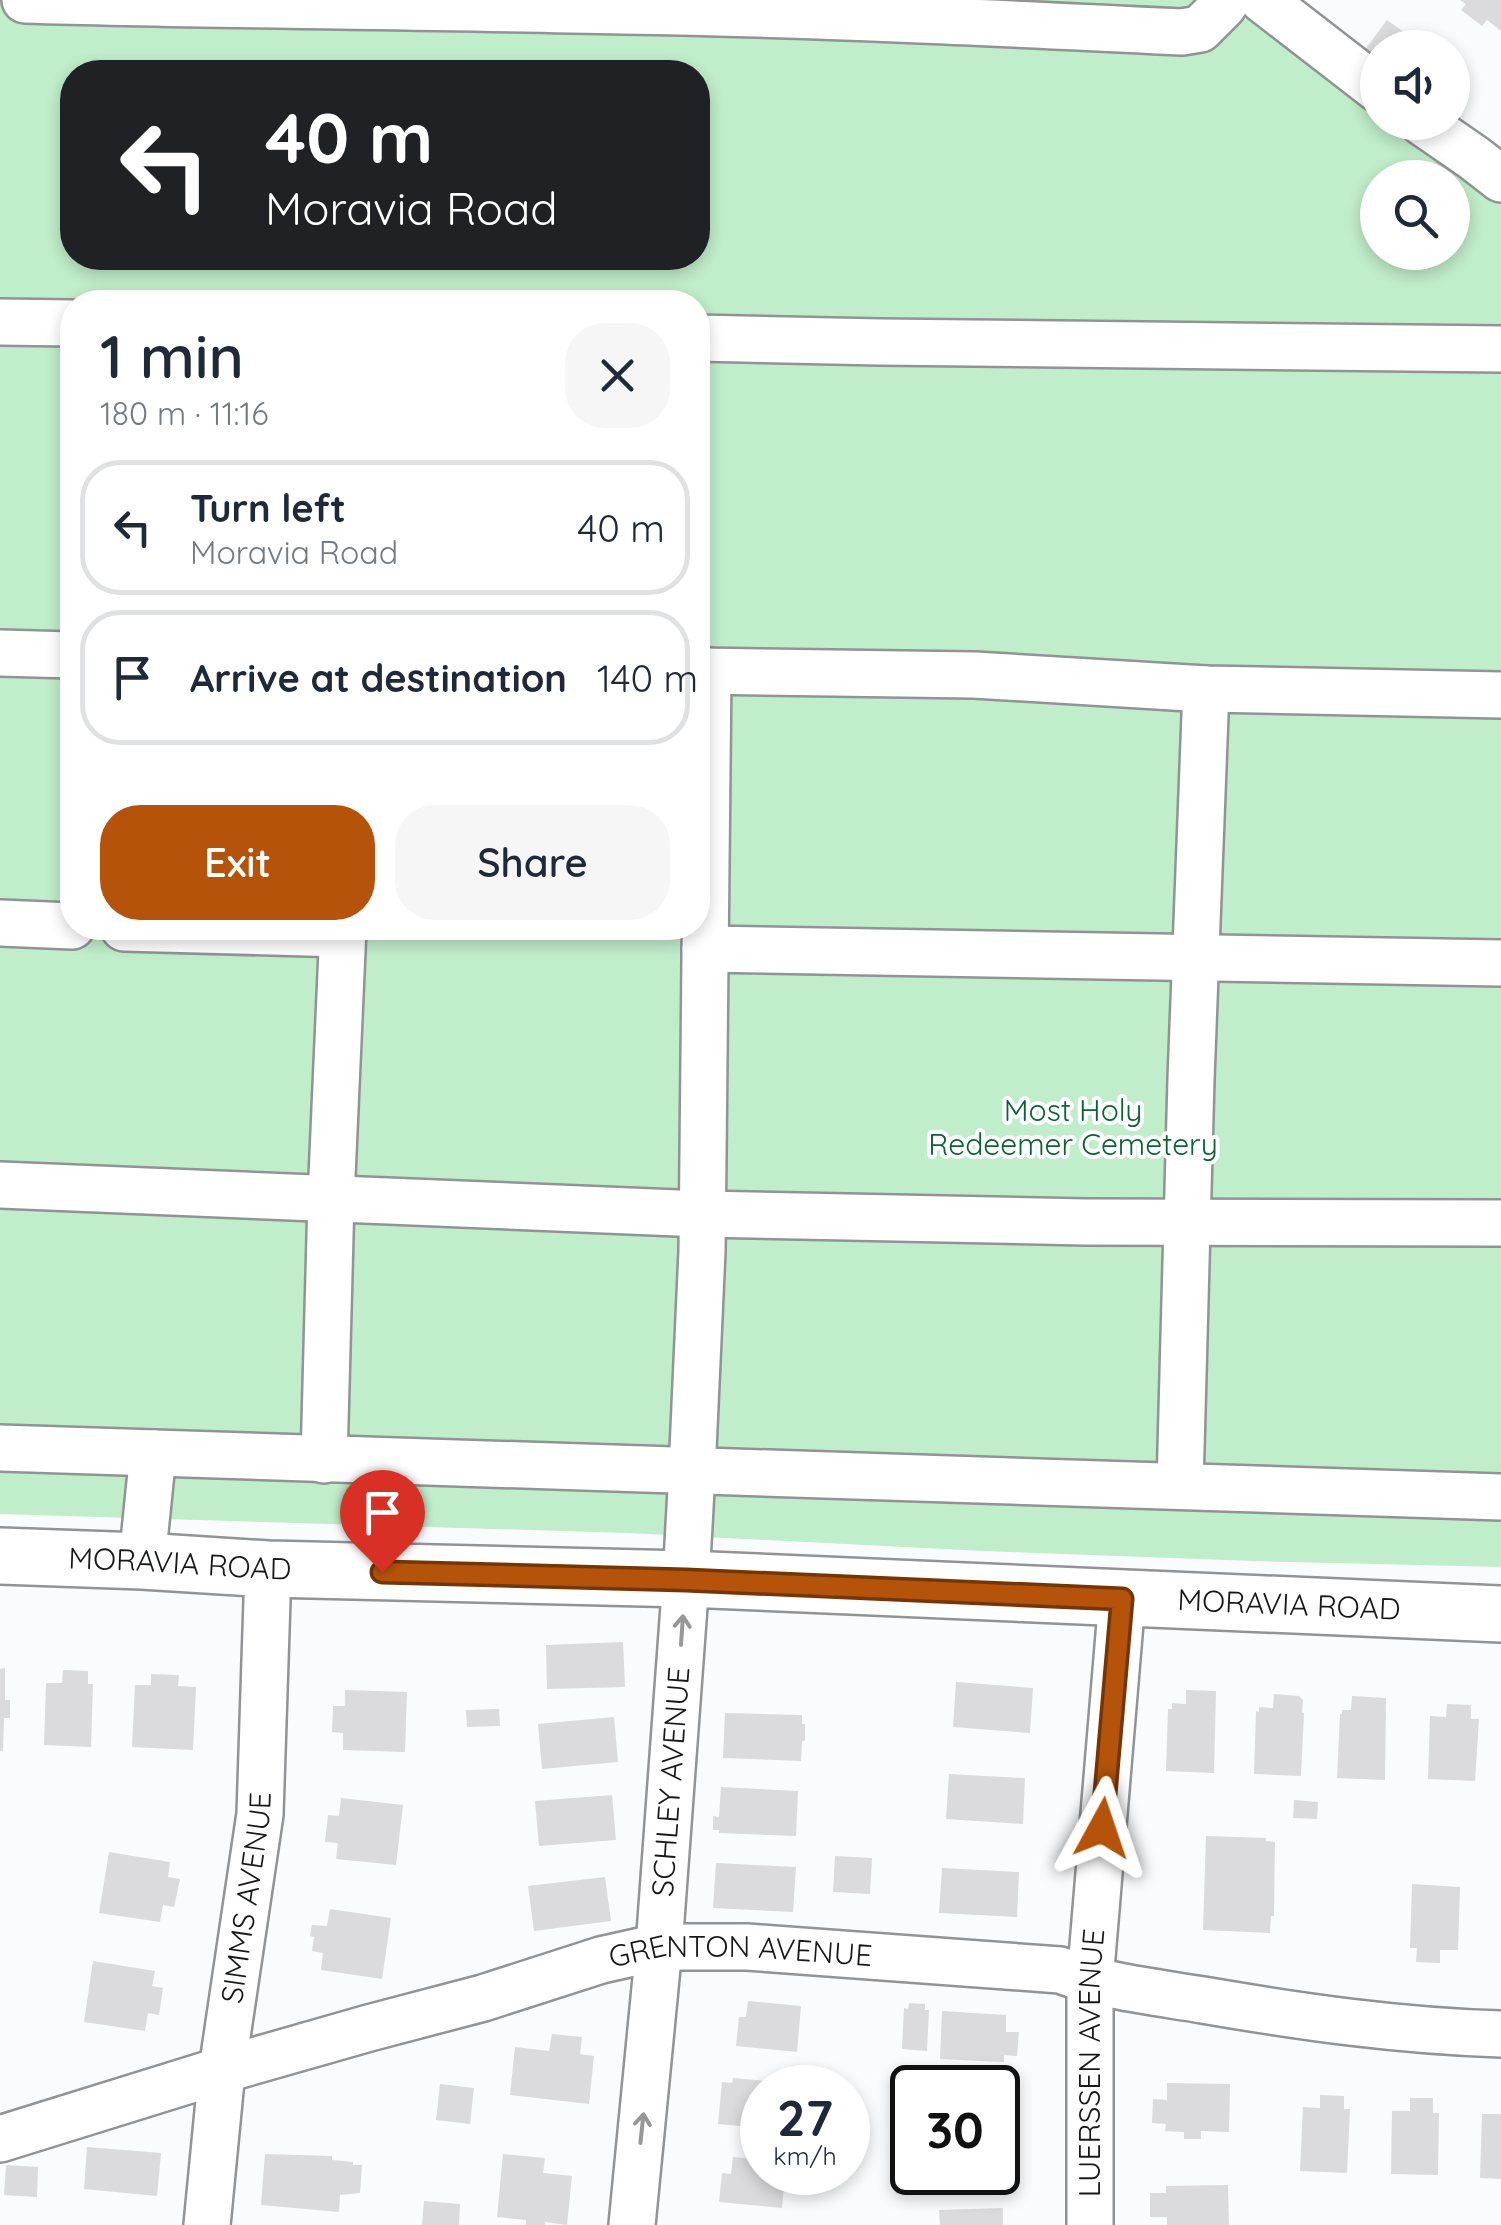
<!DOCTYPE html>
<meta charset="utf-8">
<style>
body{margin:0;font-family:Quicksand,sans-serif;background:#f6f6f7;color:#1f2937;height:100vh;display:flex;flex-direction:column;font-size:38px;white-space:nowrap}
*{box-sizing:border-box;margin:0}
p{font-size:32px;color:#747a83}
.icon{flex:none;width:55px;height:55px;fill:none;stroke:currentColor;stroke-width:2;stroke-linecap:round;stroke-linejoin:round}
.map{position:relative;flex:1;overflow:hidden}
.sheet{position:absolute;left:60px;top:290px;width:650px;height:650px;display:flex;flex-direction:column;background:#fff;border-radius:40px;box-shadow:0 5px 15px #0003}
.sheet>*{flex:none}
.banner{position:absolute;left:60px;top:60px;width:650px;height:210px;border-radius:40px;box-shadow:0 5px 15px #0003;background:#202124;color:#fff;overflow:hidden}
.buttons{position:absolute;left:1360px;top:30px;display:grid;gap:20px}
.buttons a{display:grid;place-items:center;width:110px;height:110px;border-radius:50%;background:#fff;box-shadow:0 5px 15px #0003;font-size:50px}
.speed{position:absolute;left:740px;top:2065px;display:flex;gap:20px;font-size:50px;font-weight:700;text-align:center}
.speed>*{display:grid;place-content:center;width:130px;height:130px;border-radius:50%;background:#fff;box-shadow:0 5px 15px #0003;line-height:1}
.speed small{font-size:25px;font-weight:400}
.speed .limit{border:5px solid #111;border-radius:15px;background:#fff;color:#111}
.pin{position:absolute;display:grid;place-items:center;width:85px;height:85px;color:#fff;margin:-102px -42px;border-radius:50% 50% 50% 0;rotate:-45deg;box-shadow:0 0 10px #0007}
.pin .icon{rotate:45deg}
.me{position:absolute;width:110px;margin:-55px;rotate:5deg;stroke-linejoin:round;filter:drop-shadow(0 0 8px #0008)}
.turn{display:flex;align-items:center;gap:35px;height:210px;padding:0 40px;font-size:45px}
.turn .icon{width:130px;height:130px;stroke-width:2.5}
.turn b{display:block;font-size:70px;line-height:85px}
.round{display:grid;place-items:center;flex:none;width:105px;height:105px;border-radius:40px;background:#f6f6f7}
.headline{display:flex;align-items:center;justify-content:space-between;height:170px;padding:0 40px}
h1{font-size:60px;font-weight:600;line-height:75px}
.primary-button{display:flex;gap:20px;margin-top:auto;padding:20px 40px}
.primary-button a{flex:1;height:115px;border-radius:40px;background:#b45309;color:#fff;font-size:40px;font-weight:600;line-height:115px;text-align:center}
.primary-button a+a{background:#f6f6f7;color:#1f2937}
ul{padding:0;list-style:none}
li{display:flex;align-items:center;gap:30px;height:135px;margin:0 20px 15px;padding:0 20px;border:5px solid #e0e1e3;border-radius:40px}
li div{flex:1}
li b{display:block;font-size:38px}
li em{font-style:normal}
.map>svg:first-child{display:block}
</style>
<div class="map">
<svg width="1501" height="2225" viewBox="0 0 1501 2225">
<rect width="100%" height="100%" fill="#f9fbfd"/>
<path fill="#c0edca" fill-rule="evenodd" d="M 0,0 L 1290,0 L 1377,66 L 1378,122 L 1452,123 L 1501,163 L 1501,1567 L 1254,1561 L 983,1551 L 628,1533 L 0,1514 ZM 72,72 L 698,72 L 698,258 L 72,258 ZM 1378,178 L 1452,178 L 1452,252 L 1378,252 ZM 72,302 L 698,302 L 698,928 L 72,928 Z"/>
<path fill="#dbdadc" d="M 1460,0 L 1501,0 L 1501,31 L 1487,20 L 1482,26 L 1461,10 L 1466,4 Z
M 1387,20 L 1418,42 L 1414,48 L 1378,48 L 1378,61 L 1364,51 Z
M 623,1642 L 625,1687 L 547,1689 L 546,1645 Z
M 5,1668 L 5,1700 L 10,1700 L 10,1718 L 4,1718 L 3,1751 L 0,1751 L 0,1669 Z
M 63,1670 L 88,1671 L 88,1684 L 93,1684 L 91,1747 L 44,1745 L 46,1683 L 62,1683 Z
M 151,1674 L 179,1675 L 178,1686 L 196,1687 L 193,1750 L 132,1747 L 135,1685 L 151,1685 Z
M 956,1682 L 1033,1688 L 1030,1733 L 953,1727 Z
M 345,1690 L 407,1692 L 405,1752 L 343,1750 L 343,1733 L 332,1732 L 333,1708 L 333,1706 L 345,1706 Z
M 1186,1690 L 1216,1691 L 1214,1773 L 1166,1771 L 1168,1709 L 1172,1709 L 1172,1703 L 1186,1704 Z
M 1274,1694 L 1299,1696 L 1303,1700 L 1302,1713 L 1304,1713 L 1301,1776 L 1254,1774 L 1256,1711 L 1259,1712 L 1259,1707 L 1273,1708 Z
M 1352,1696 L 1386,1698 L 1385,1780 L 1337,1778 L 1340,1714 L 1342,1714 L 1342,1710 L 1351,1710 Z
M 1447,1704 L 1471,1705 L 1471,1719 L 1479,1719 L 1475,1781 L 1428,1779 L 1430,1716 L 1446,1717 Z
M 499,1709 L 500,1726 L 467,1727 L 466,1710 Z
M 725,1713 L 802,1715 L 802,1724 L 805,1724 L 805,1741 L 802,1741 L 801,1761 L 723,1758 Z
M 614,1717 L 618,1762 L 542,1769 L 538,1724 Z
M 949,1774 L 1025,1778 L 1023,1824 L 946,1819 Z
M 721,1787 L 798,1791 L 796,1836 L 719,1833 L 719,1830 L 713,1830 L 713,1816 L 719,1817 Z
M 612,1795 L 616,1840 L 539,1846 L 535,1801 Z
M 341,1798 L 403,1805 L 396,1865 L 336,1859 L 338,1843 L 325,1842 L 328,1815 L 339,1816 Z
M 1294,1800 L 1318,1802 L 1317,1819 L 1293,1818 Z
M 1206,1836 L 1266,1838 L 1266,1841 L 1275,1842 L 1274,1916 L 1271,1916 L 1270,1933 L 1203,1930 Z
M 109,1852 L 170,1862 L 168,1877 L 180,1879 L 174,1907 L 163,1905 L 160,1922 L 99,1913 Z
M 835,1856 L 872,1858 L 870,1894 L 833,1892 Z
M 716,1863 L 796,1867 L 793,1912 L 713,1908 Z
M 942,1868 L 1019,1872 L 1017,1917 L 939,1913 Z
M 605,1877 L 611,1921 L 534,1931 L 528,1886 Z
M 1412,1884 L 1460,1887 L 1458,1950 L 1440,1950 L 1440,1963 L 1416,1962 L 1417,1948 L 1410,1948 Z
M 330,1909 L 391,1918 L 382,1979 L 321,1970 L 323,1953 L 312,1951 L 314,1937 L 310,1936 L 312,1925 L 327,1926 Z
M 93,1961 L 155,1971 L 152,1986 L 163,1988 L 159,2015 L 148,2013 L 145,2031 L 84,2022 Z
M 748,2001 L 801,2006 L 797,2052 L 736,2046 L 739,2017 L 746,2017 Z
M 909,2003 L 925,2004 L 925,2010 L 929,2010 L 927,2051 L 902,2049 L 904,2008 L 908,2009 Z
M 942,2011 L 1006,2015 L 1006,2032 L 1019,2032 L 1017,2056 L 1004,2055 L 1004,2062 L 940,2059 Z
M 552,2034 L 582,2037 L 580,2054 L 594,2056 L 589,2104 L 510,2095 L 515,2047 L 549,2051 Z
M 733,2078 L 791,2083 L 790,2088 L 762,2088 L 762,2128 L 718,2124 L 722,2082 L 732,2083 Z
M 1167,2083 L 1230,2084 L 1229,2132 L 1201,2131 L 1201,2139 L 1184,2139 L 1184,2132 L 1165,2131 L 1166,2124 L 1152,2123 L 1153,2099 L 1167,2100 Z
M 440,2084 L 474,2088 L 470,2124 L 436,2120 Z
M 1320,2095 L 1344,2096 L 1344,2109 L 1350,2109 L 1347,2173 L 1300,2171 L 1303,2107 L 1320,2108 Z
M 1410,2098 L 1433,2098 L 1433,2113 L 1439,2113 L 1438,2175 L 1391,2174 L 1392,2111 L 1410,2111 Z
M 998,2110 L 1002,2110 L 1002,2127 L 1016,2127 L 1016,2152 L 1002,2152 L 1002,2158 L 998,2158 Z
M 1482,2114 L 1501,2114 L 1501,2179 L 1480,2178 Z
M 87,2147 L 161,2153 L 157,2196 L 84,2189 Z
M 265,2154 L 332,2156 L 332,2160 L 353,2162 L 353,2165 L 362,2165 L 360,2193 L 340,2195 L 339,2212 L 261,2205 Z
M 503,2154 L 545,2158 L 543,2173 L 572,2176 L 567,2225 L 545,2222 L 545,2225 L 526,2225 L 526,2220 L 497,2217 Z
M 733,2157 L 762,2160 L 762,2172 L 785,2172 L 782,2208 L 719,2202 L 722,2173 L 731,2174 Z
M 6,2165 L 38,2167 L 37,2197 L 4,2195 Z
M 1228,2185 L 1229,2225 L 1167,2225 L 1167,2217 L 1150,2217 L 1150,2193 L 1166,2193 L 1166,2186 Z
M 424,2201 L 460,2204 L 459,2225 L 422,2225 Z
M 1003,2208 L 1003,2225 L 940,2225 L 939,2210 Z"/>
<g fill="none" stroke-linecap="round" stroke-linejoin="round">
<defs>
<g id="minor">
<path d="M 25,0 C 224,6 423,6 623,11 C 809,14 996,23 1182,32 L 1200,29 L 1223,6 L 1227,0"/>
<path d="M 1263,0 L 1378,89"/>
<path d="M 1422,122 L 1474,158 L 1501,179"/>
<path d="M 0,322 L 72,323"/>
<path d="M 698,338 L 880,342 L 1501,349"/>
<path d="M 0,653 L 72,655"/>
<path d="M 698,671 L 974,675 L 1206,689 L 1501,695"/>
<path d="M 0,923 L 72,926"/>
<path d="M 124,928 L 343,934"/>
<path d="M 705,949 L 1501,963"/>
<path d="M 0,1185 L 702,1214 L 1085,1222 L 1501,1223"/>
<path d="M 0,1448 L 1501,1497"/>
<path d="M 324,1460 L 331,1199 L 343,928"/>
<path d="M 1180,1485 L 1191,1079 L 1206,689"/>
<path d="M 142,1561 L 153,1453"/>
<path id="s1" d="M 0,2139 L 222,2070 L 369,2028 L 483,1998 L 601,1960 L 659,1947 L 747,1947 L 1060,1970 C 1106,1987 1155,1992 1203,2000 C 1302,2017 1400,2031 1501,2034"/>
<path id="s2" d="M 207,2225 L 222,2070 L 260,1814 L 268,1569"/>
<path id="s3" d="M 632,2225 L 659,1947 L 686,1579 L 692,1472 L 702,1251 L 708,671"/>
<path id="s4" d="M 1090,2225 L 1090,1981 L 1122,1599"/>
</g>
<g id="major">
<path id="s5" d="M 0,1556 L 142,1561 L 268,1569 L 686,1579 L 1501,1614"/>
</g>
</defs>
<use href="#minor" stroke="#919395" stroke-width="50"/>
<use href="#major" stroke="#919395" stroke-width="60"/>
<use href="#minor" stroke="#fff" stroke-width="45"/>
<use href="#major" stroke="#fff" stroke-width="55"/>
</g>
<defs><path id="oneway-shaft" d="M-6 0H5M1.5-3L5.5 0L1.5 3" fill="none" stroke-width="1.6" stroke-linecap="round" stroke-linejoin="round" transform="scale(2.5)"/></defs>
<g stroke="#979797">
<use href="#oneway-shaft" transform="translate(682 1630) rotate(-86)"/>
<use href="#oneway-shaft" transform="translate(642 2128) rotate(-84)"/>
</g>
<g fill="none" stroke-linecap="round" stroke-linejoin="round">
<defs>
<path id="route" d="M 382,1572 L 686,1580 L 1122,1599 L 1102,1828"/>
</defs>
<use href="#route" stroke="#753606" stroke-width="25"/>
<use href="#route" stroke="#b45309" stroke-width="18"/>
</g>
<g text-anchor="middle" stroke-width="8" stroke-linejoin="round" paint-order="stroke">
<g font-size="30" fill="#0b6331" stroke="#fff">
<text x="1073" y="1121">Most Holy<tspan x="1073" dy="34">Redeemer Cemetery</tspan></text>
</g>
<g font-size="30" fill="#171818" stroke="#fff">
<text dy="10" stroke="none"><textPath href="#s5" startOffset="180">MORAVIA ROAD</textPath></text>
<text dy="10" stroke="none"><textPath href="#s5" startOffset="1290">MORAVIA ROAD</textPath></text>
<text dy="10" stroke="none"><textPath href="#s3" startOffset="445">SCHLEY AVENUE</textPath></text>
<text dy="10" stroke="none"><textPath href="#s2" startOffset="330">SIMMS AVENUE</textPath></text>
<text dy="10" stroke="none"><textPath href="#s1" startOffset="768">GRENTON AVENUE</textPath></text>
<text dy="10" stroke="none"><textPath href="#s4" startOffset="162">LUERSSEN AVENUE</textPath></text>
</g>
</g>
</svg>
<div class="buttons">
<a><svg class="icon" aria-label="sound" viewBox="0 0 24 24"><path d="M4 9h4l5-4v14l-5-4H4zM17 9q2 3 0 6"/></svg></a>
<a><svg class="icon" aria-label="search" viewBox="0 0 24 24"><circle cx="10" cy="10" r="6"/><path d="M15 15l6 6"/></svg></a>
</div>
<div class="speed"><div>27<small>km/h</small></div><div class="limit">30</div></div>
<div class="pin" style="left:382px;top:1572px;background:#d93025"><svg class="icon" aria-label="arrive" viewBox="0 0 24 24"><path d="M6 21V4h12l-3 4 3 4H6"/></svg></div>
<svg class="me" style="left:1102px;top:1828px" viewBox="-20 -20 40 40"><path d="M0-17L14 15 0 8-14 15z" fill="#b45309" stroke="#fff" stroke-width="4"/></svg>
<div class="banner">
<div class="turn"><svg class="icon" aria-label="left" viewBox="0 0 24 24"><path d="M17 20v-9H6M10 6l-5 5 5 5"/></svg><div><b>40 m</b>Moravia Road</div></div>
</div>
<section class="sheet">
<div class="headline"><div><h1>1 min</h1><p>180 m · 11:16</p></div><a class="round"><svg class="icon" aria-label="close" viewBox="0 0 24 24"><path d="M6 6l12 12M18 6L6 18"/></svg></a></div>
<ul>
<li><svg class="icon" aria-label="left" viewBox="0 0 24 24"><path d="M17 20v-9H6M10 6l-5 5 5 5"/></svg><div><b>Turn left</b><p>Moravia Road</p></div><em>40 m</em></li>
<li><svg class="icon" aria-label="arrive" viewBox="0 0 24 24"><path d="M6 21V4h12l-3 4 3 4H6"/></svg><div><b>Arrive at destination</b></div><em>140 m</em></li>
</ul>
<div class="primary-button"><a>Exit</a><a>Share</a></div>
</section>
</div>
